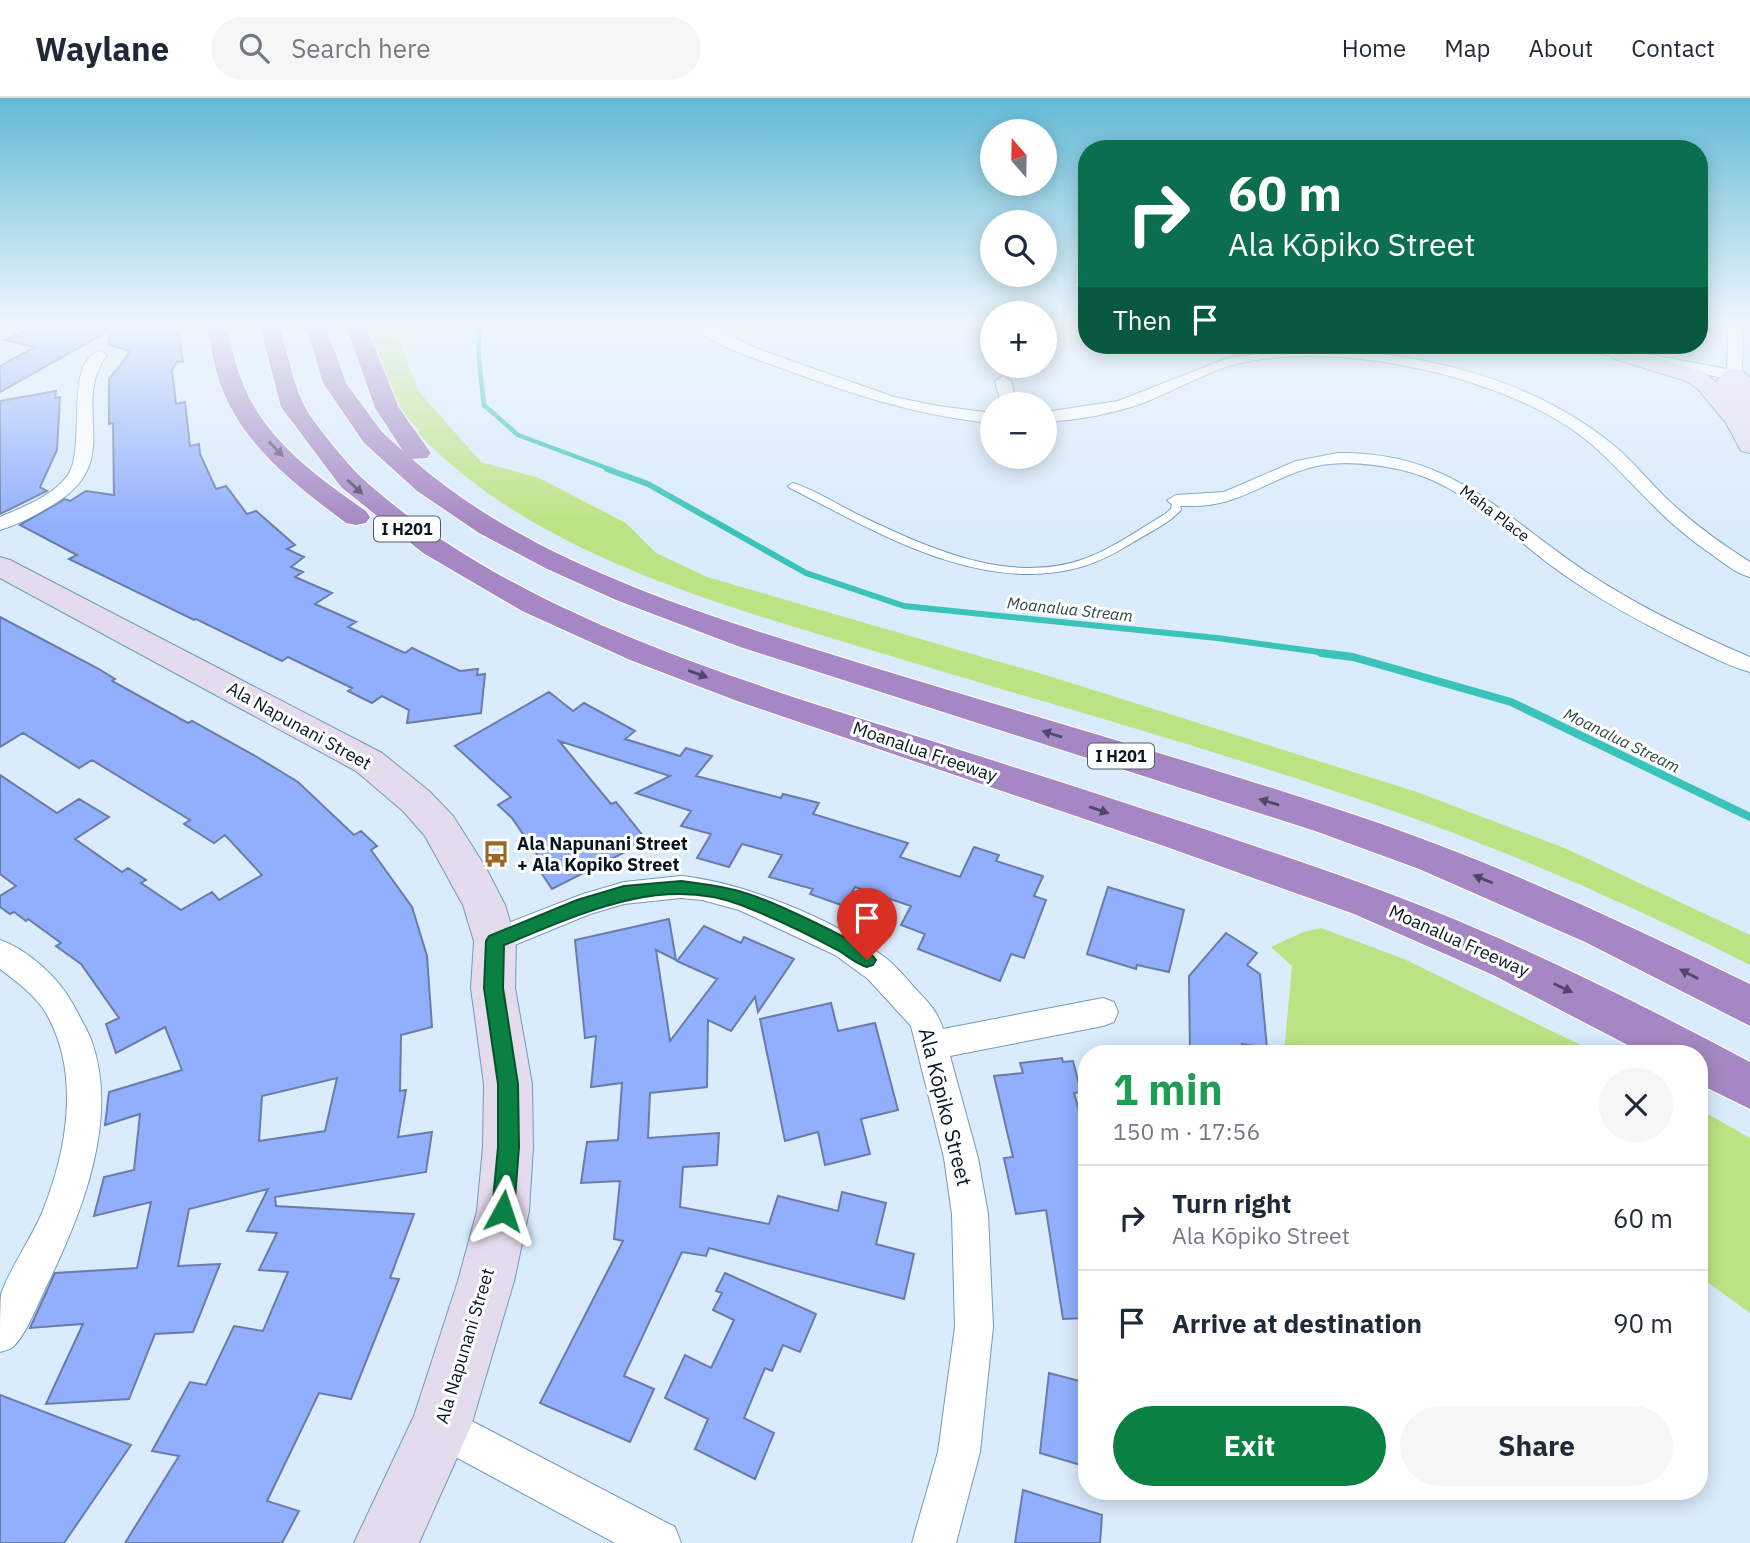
<!DOCTYPE html>
<meta charset="utf-8">
<style>
body{margin:0;font-family:"IBM Plex Sans",sans-serif;background:#f6f6f7;color:#1f2937;height:100vh;display:flex;flex-direction:column;font-size:26px;white-space:nowrap}
*{box-sizing:border-box;margin:0}
p{font-size:23px;color:#747a83}
.icon{flex:none;width:38px;height:38px;fill:none;stroke:currentColor;stroke-width:2;stroke-linecap:round;stroke-linejoin:round}
.map{position:relative;flex:1;overflow:hidden}
.details{position:absolute;left:1078px;top:947px;width:630px;height:455px;display:flex;flex-direction:column;background:#fff;border-radius:28px;box-shadow:0 4px 18px #0003}
.details>*{flex:none}
.top-card{position:absolute;left:1078px;top:42px;width:630px;height:214px;border-radius:28px;box-shadow:0 4px 18px #0003;background:#0b6e4f;color:#fff;overflow:hidden}
.needle{width:46px;rotate:340deg}
.controls{position:absolute;left:980px;top:21px;display:grid;gap:14px}
.controls a{display:grid;place-items:center;width:77px;height:77px;border-radius:50%;background:#fff;box-shadow:0 4px 18px #0003;font-size:35px}
.pin{position:absolute;display:grid;place-items:center;width:60px;height:60px;color:#fff;margin:-72px -30px;border-radius:50% 50% 50% 0;rotate:-45deg;box-shadow:0 0 7px #0007}
.pin .icon{rotate:45deg}
.me{position:absolute;width:77px;margin:-38px;rotate:5deg;stroke-linejoin:round;filter:drop-shadow(0 0 5px #0008)}
.turn{display:flex;align-items:center;gap:24px;height:147px;padding:0 35px;font-size:32px}
.turn .icon{width:91px;height:91px;stroke-width:2.5}
.turn b{display:block;font-size:49px;line-height:60px}
.then{display:flex;align-items:center;height:66px;padding:0 35px;background:#0003;gap:14px;font-size:26px}
.round{display:grid;place-items:center;flex:none;width:74px;height:74px;border-radius:37px;background:#f6f6f7}
.overview{display:flex;align-items:center;justify-content:space-between;height:119px;padding:0 35px}
h1{font-size:42px;font-weight:700;line-height:52px;color:#1e9e55}
.action{display:flex;gap:14px;margin-top:auto;padding:14px 35px}
.action a{flex:1;height:80px;border-radius:42px;background:#0b8043;color:#fff;font-size:28px;font-weight:700;line-height:80px;text-align:center}
.action a+a{background:#f6f6f7;color:#1f2937}
ul{padding:0;list-style:none}
li{display:flex;align-items:center;gap:21px;height:105px;padding:0 35px;border-top:2px solid #e0e1e3}
li div{flex:1}
li b{display:block;font-size:26px}
li em{font-style:normal}
header{display:flex;align-items:center;gap:42px;box-sizing:border-box;height:98px;padding:0 35px;background:#fff;border-bottom:2px solid #e0e1e3}
header strong{font-size:33px}
nav{display:flex;gap:38px;margin-inline-start:auto;font-size:24px}
.search{width:490px;height:63px;background:#f6f6f7;display:flex;align-items:center;gap:18px;box-sizing:border-box;padding:0 24px;border-radius:38px;color:#747a83;font-size:26px}
.map>svg:first-child{display:block}
</style>
<header>
<strong>Waylane</strong>
<div class="search"><svg class="icon" aria-label="search" viewBox="0 0 24 24"><circle cx="10" cy="10" r="6"/><path d="M15 15l6 6"/></svg>Search here</div>
<nav><a>Home</a><a>Map</a><a>About</a><a>Contact</a></nav>
</header>
<div class="map">
<svg width="1750" height="1445" viewBox="0 0 1750 1445">
<rect width="100%" height="100%" fill="#daebfb"/>
<path fill="#bce383" d="M 368,225 L 392,225 L 419,294 L 481,364 L 539,380 L 626,425 L 656,455 L 707,479 L 1052,579 L 1417,694 L 1567,751 L 1750,837 L 1750,867 C 1614,798 1474,738 1328,691 C 1181,642 1032,601 884,556 C 724,507 535,459 417,334 L 420,332 L 405,318 L 388,285 Z
M 1321,830 L 1404,861 L 1597,955 L 1284,955 L 1292,868 L 1271,849 L 1303,834 Z
M 1699,1011 L 1750,1040 L 1750,1215 L 1699,1178 Z"/>
<g fill="none" stroke-linecap="round" stroke-linejoin="round">
<path stroke="#3ac3b8" stroke-width="4.5" d="M 479,225 L 479,263 L 484,307 L 518,337 L 612,372"/>
<path stroke="#3ac3b8" stroke-width="6" d="M 607,371 L 648,386 L 806,475 L 904,508 L 1217,540 L 1334,556"/>
<path stroke="#3ac3b8" stroke-width="8" d="M 1321,555 L 1353,559 L 1511,604 L 1750,719"/>
</g>
<path fill="#91affc" stroke="#6a7ca8" stroke-width="2" fill-rule="evenodd" d="M 43,225 L 73,225 L 109,232 L 109,225 L 174,225 L 175,234 L 179,233 L 183,264 L 177,264 L 172,272 L 176,306 L 185,304 L 190,348 L 199,346 L 200,356 L 216,391 L 226,388 L 247,416 L 256,413 L 295,447 L 287,451 L 304,459 L 291,469 L 303,474 L 295,479 L 332,495 L 315,506 L 356,524 L 348,529 L 405,555 L 412,550 L 460,573 L 478,571 L 477,577 L 485,576 L 481,615 L 407,625 L 409,612 L 382,598 L 372,605 L 348,593 L 352,590 L 288,559 L 282,563 L 196,521 L 194,522 L 69,461 L 77,457 L 20,427 L 65,401 L 70,403 L 86,393 L 114,397 L 113,325 L 109,326 L 109,281 L 131,253 L 109,247 L 109,233 L 0,294 L 0,268 L 35,249 L 4,242 Z
M 56,293 L 55,300 L 60,299 L 57,352 L 40,389 L 47,393 L 0,416 L 0,303 Z
M 0,519 L 99,571 L 115,581 L 112,583 L 188,625 L 192,623 L 257,659 L 298,684 L 354,737 L 361,733 L 377,748 L 371,752 L 412,809 L 427,858 L 432,929 L 401,937 L 400,993 L 406,992 L 398,1039 L 432,1034 L 426,1074 L 275,1099 L 276,1108 L 414,1116 L 390,1180 L 399,1181 L 351,1301 L 319,1295 L 267,1403 L 299,1413 L 282,1445 L 125,1445 L 179,1358 L 152,1353 L 190,1284 L 206,1287 L 234,1228 L 263,1233 L 288,1174 L 259,1172 L 277,1135 L 247,1133 L 268,1091 L 189,1111 L 178,1168 L 220,1166 L 193,1234 L 155,1236 L 129,1301 L 46,1306 L 83,1226 L 30,1230 L 55,1175 L 137,1170 L 151,1104 L 94,1118 L 104,1079 L 134,1072 L 140,1016 L 105,1027 L 109,994 L 182,972 L 165,929 L 116,955 L 106,926 L 119,920 L 81,866 L 56,848 L 61,845 L 28,821 L 26,823 L 14,814 L 10,816 L 0,809 L 0,798 L 16,788 L 0,776 L 0,677 L 57,715 L 79,701 L 109,719 L 75,741 L 122,774 L 128,770 L 146,782 L 141,785 L 181,812 L 212,794 L 219,802 L 262,777 L 225,737 L 214,745 L 184,726 L 190,722 L 92,662 L 79,670 L 23,635 L 0,649 ZM 337,980 L 325,1033 L 259,1043 L 262,998 Z
M 549,594 L 573,613 L 584,605 L 635,633 L 625,641 L 680,658 L 686,650 L 712,658 L 696,678 L 781,700 L 783,696 L 819,705 L 813,716 L 908,745 L 900,759 L 960,779 L 974,749 L 999,757 L 996,763 L 1043,778 L 1034,798 L 1046,802 L 1024,860 L 1011,856 L 1000,883 L 918,851 L 925,836 L 901,827 L 911,808 L 855,789 L 844,808 L 810,796 L 813,791 L 769,779 L 782,757 L 742,746 L 729,769 L 697,760 L 711,736 L 681,728 L 691,713 L 636,695 L 670,678 L 559,643 L 611,706 L 616,704 L 647,743 L 552,791 L 538,770 L 544,767 L 512,720 L 498,707 L 511,699 L 455,648 Z
M 1108,789 L 1184,812 L 1169,874 L 1137,867 L 1136,871 L 1087,856 Z
M 669,821 L 676,862 L 656,852 L 670,943 L 717,881 L 677,863 L 704,828 L 741,845 L 744,839 L 794,861 L 758,914 L 755,899 L 731,933 L 708,922 L 707,989 L 650,995 L 648,1040 L 719,1035 L 717,1067 L 683,1069 L 680,1109 L 769,1126 L 778,1098 L 838,1113 L 842,1094 L 886,1105 L 876,1146 L 914,1156 L 904,1201 L 709,1150 L 706,1158 L 682,1154 L 624,1278 L 654,1291 L 630,1344 L 540,1305 L 623,1143 L 614,1141 L 620,1083 L 581,1085 L 587,1044 L 618,1042 L 622,985 L 591,989 L 596,938 L 585,940 L 575,842 Z
M 1226,835 L 1257,855 L 1247,867 L 1260,876 L 1267,950 L 1242,946 L 1243,956 L 1190,956 L 1189,878 Z
M 831,905 L 838,933 L 875,925 L 898,1012 L 861,1021 L 870,1056 L 825,1067 L 818,1034 L 785,1043 L 760,921 Z
M 1062,960 L 1063,964 L 1073,963 L 1081,994 L 1074,995 L 1087,1040 L 1087,1220 L 1063,1221 L 1046,1112 L 1016,1116 L 1004,1060 L 1013,1059 L 994,978 L 1023,975 L 1020,965 Z
M 725,1175 L 816,1216 L 800,1254 L 783,1247 L 772,1273 L 765,1270 L 744,1320 L 774,1335 L 755,1381 L 695,1351 L 708,1321 L 665,1300 L 685,1257 L 711,1270 L 734,1222 L 713,1212 L 722,1195 L 716,1193 Z
M 1049,1275 L 1087,1285 L 1087,1369 L 1040,1355 Z
M 0,1297 L 131,1347 L 64,1445 L 0,1445 Z
M 1023,1392 L 1102,1417 L 1100,1445 L 1015,1445 Z"/>
<g fill="none" stroke-linecap="round" stroke-linejoin="round">
<defs>
<path id="lane" d="M 793,385 C 818,393 841,409 865,420 C 930,451 1009,486 1081,462 C 1111,452 1138,432 1165,416 L 1171,411 L 1173,400 L 1179,400 L 1181,412 C 1168,426 1148,435 1132,445 C 1117,454 1101,463 1084,468 C 982,499 877,434 790,390 L 788,388 Z"/>
<path id="street" d="M 689,225 L 706,225 L 758,251 L 894,299 L 938,308 L 992,315 L 992,325 C 915,318 843,293 770,266 C 744,256 709,246 689,225 Z
M 923,225 L 992,225 L 992,231 L 930,229 Z
M 1729,225 L 1743,225 L 1742,277 L 1734,282 L 1576,251 L 1569,247 L 1598,247 L 1727,271 Z
M 1292,251 C 1408,251 1525,274 1617,350 C 1634,365 1649,383 1665,399 C 1691,424 1720,445 1750,464 L 1750,479 C 1737,476 1725,466 1714,458 C 1692,443 1671,426 1653,407 C 1625,380 1601,350 1567,328 C 1484,274 1323,239 1226,269 C 1197,279 1171,294 1143,305 C 1112,316 1078,322 1045,324 L 1045,314 L 1118,303 L 1228,260 Z
M 100,253 L 107,257 C 68,309 129,365 49,409 C 34,418 17,427 0,432 L 0,419 C 23,409 53,398 68,377 C 87,350 63,262 100,253 Z
M 1003,278 L 1011,283 L 1017,306 L 1001,306 L 995,283 Z
M 1338,355 C 1453,353 1501,418 1588,475 C 1639,509 1694,535 1750,559 L 1750,574 C 1730,569 1710,558 1691,549 C 1642,525 1593,499 1549,466 C 1503,431 1460,385 1402,372 C 1374,366 1345,362 1317,368 C 1268,379 1242,410 1186,408 C 1178,408 1172,408 1167,402 L 1176,397 L 1224,394 L 1296,363 Z
M 681,778 C 744,784 837,823 887,861 C 897,869 905,879 913,888 C 926,902 938,913 943,931 L 1103,900 L 1114,904 L 1118,914 L 1114,924 L 1103,928 L 950,958 L 978,1060 L 988,1116 L 993,1229 L 980,1354 L 956,1445 L 912,1445 L 938,1354 L 955,1229 L 952,1116 L 944,1060 L 911,928 L 868,881 L 835,857 L 739,812 L 702,802 L 681,800 L 624,806 L 590,816 L 495,855 L 485,852 L 480,843 L 485,834 L 583,796 L 624,784 Z
M 0,842 C 29,852 60,881 74,908 C 80,919 86,930 91,941 C 120,1021 82,1115 47,1187 C 39,1203 27,1235 14,1248 C 11,1251 4,1253 0,1254 C 0,1240 0,1209 1,1196 C 11,1168 30,1143 42,1115 C 67,1053 81,976 46,915 C 35,897 16,883 0,871 Z
M 441,1307 L 675,1429 L 681,1445 L 615,1445 L 426,1343 L 420,1328 L 426,1313 Z"/>
<path id="secondary" d="M 1623,250 L 1702,273 L 1716,284 L 1726,272 L 1742,272 L 1750,280 L 1750,355 L 1741,353 L 1726,325 L 1698,291 L 1686,283 L 1615,261 L 1612,256 L 1615,251 Z
M 0,459 L 10,462 L 382,655 L 429,693 L 453,718 L 486,770 L 505,807 L 516,843 L 515,890 L 532,986 L 533,1049 L 529,1113 L 514,1183 L 471,1328 L 419,1445 L 354,1445 L 414,1318 L 458,1183 L 477,1113 L 483,1049 L 484,986 L 471,890 L 474,843 L 463,807 L 425,738 L 403,713 L 356,673 L 0,480 Z"/>
<path id="highway" d="M 206,225 L 226,225 C 232,250 237,275 248,297 C 273,348 321,381 366,413 L 370,419 L 366,425 L 356,427 L 346,425 C 298,389 246,350 223,293 C 214,271 211,248 206,225 Z
M 259,225 L 279,225 C 287,251 292,283 304,307 C 310,321 350,369 362,380 C 512,516 739,582 929,642 C 1064,685 1199,728 1333,775 C 1478,825 1615,892 1750,964 L 1750,1011 L 1699,986 L 1699,956 L 1645,956 L 1493,877 L 1354,816 L 1161,747 L 737,603 L 630,562 L 522,513 L 423,455 L 341,389 L 281,309 Z
M 305,225 L 325,225 L 346,285 L 382,334 L 403,353 L 375,310 L 345,225 L 365,225 L 399,310 L 431,355 L 427,360 L 412,361 C 535,470 724,523 879,571 C 1033,618 1189,662 1343,713 C 1484,759 1617,821 1750,886 L 1750,928 L 1585,844 L 1419,771 L 1315,733 L 740,549 L 616,502 L 547,471 L 479,435 L 417,393 L 364,345 L 323,285 Z"/>
</defs>
<use href="#lane" stroke="#729abf" stroke-width="2"/>
<use href="#street" stroke="#729abf" stroke-width="2"/>
<use href="#secondary" stroke="#729abf" stroke-width="2"/>
<use href="#highway" stroke="#fff" stroke-width="2"/>
<use href="#lane" fill="#fff" fill-rule="evenodd"/>
<use href="#street" fill="#fff" fill-rule="evenodd"/>
<use href="#secondary" fill="#e4dbed" fill-rule="evenodd"/>
<use href="#highway" fill="#a588c3" fill-rule="evenodd"/>
</g>
<defs><path id="oneway-solid" d="M-6-.8H1V-3.2L6.5 0L1 3.2V.8H-6Z" transform="scale(1.75)"/></defs>
<g fill="#4e496a">
<use href="#oneway-solid" transform="translate(276 351) rotate(46)"/>
<use href="#oneway-solid" transform="translate(355 389) rotate(43)"/>
<use href="#oneway-solid" transform="translate(698 576) rotate(20)"/>
<use href="#oneway-solid" transform="translate(1052 636) rotate(-163)"/>
<use href="#oneway-solid" transform="translate(1269 704) rotate(-163)"/>
<use href="#oneway-solid" transform="translate(1099 712) rotate(19)"/>
<use href="#oneway-solid" transform="translate(1483 781) rotate(-158)"/>
<use href="#oneway-solid" transform="translate(1689 876) rotate(-153)"/>
<use href="#oneway-solid" transform="translate(1563 890) rotate(25)"/>
</g>
<linearGradient id="sky" x2="0" y2="1"><stop stop-color="#62bad5"/><stop offset="0.53" stop-color="#eef6fd"/><stop offset="1" stop-color="#eef6fd" stop-opacity="0"/></linearGradient>
<rect width="1750" height="428" fill="url(#sky)"/>
<path fill="#0b8043" stroke="#07532c" stroke-width="2" d="M 681,783 C 703,786 724,788 745,795 C 766,801 868,846 876,862 L 873,867 L 867,869 C 856,866 848,858 839,853 C 808,836 774,820 741,807 C 660,776 578,817 504,847 L 503,890 L 518,986 L 519,1049 L 514,1113 L 511,1121 L 503,1124 L 495,1121 L 492,1113 L 498,1049 L 498,986 L 484,890 L 486,843 L 489,838 L 577,802 L 624,788 Z"/>
<defs>
<symbol id="bus-bare" viewBox="-9 -9 18 18"><path d="M-5-6H5V4H4V6H2V4H-2V6H-4V4H-5ZM-3.5-4V0h7V-4ZM-3.5 1.2v1.5H-2V1.2ZM2 1.2v1.5H3.5V1.2Z" fill="#9d6521" stroke="#fff" stroke-width="2.5" paint-order="stroke"/></symbol>
</defs>
<g fill-rule="evenodd">
<use href="#bus-bare" x="477" y="737" width="38" height="38"/>
</g>
<g text-anchor="middle" stroke-width="6" stroke-linejoin="round" paint-order="stroke">
<g font-size="16" fill="#061522" stroke="#fff">
<text transform="translate(1495 415) rotate(37)" y="6">Maha Place</text>
</g>
<g fill="#fff" stroke="#515b64" stroke-width="2">
<rect x="374" y="418.5" width="66" height="25" rx="5"/>
<rect x="1088" y="645.5" width="66" height="25" rx="5"/>
</g>
<g font-size="16" font-weight="bold" fill="#061522">
<text x="407" y="437">I H201</text>
<text x="1121" y="664">I H201</text>
</g>
<g font-size="16" font-style="italic" fill="#2a4743" stroke="#fff">
<text transform="translate(1070 511) rotate(6)" y="6">Moanalua Stream</text>
<text transform="translate(1622 642) rotate(26)" y="6">Moanalua Stream</text>
</g>
<g font-size="18" fill="#061522" stroke="#fff">
<text transform="translate(299 628) rotate(29)" y="6">Ala Napunani Street</text>
<text transform="translate(925 654) rotate(19)" y="6">Moanalua Freeway</text>
<text transform="translate(1459 843) rotate(24)" y="6">Moanalua Freeway</text>
<text transform="translate(465 1248) rotate(-73)" y="6">Ala Napunani Street</text>
</g>
<g font-size="18" font-weight="bold" fill="#061522" stroke="#fff" text-anchor="start">
<text x="517" y="752">Ala Napunani Street<tspan x="517" dy="21">+ Ala Kopiko Street</tspan></text>
</g>
<g font-size="21" fill="#061522" stroke="#fff">
<text transform="translate(945 1009) rotate(76)" y="7">Ala Kōpiko Street</text>
</g>
</g>
</svg>
<div class="controls">
<a><svg class="needle" viewBox="-14 -14 28 28"><path d="M0-13l5 13h-10z" fill="#e53935"/><path d="M0 13l5-13h-10z" fill="#747a83"/></svg></a>
<a><svg class="icon" aria-label="search" viewBox="0 0 24 24"><circle cx="10" cy="10" r="6"/><path d="M15 15l6 6"/></svg></a>
<a>+</a>
<a>−</a>
</div>
<div class="pin" style="left:867px;top:862px;background:#d93025"><svg class="icon" aria-label="arrive" viewBox="0 0 24 24"><path d="M6 21V4h12l-3 4 3 4H6"/></svg></div>
<svg class="me" style="left:503px;top:1113px" viewBox="-20 -20 40 40"><path d="M0-17L14 15 0 8-14 15z" fill="#0b8043" stroke="#fff" stroke-width="4"/></svg>
<div class="top-card">
<div class="turn"><svg class="icon" aria-label="right" viewBox="0 0 24 24"><path d="M7 20v-9h11M14 6l5 5-5 5"/></svg><div><b>60 m</b>Ala Kōpiko Street</div></div>
<div class="then">Then<svg class="icon" aria-label="arrive" viewBox="0 0 24 24"><path d="M6 21V4h12l-3 4 3 4H6"/></svg></div>
</div>
<section class="details">
<div class="overview"><div><h1>1 min</h1><p>150 m · 17:56</p></div><a class="round"><svg class="icon" aria-label="close" viewBox="0 0 24 24"><path d="M6 6l12 12M18 6L6 18"/></svg></a></div>
<ul>
<li><svg class="icon" aria-label="right" viewBox="0 0 24 24"><path d="M7 20v-9h11M14 6l5 5-5 5"/></svg><div><b>Turn right</b><p>Ala Kōpiko Street</p></div><em>60 m</em></li>
<li><svg class="icon" aria-label="arrive" viewBox="0 0 24 24"><path d="M6 21V4h12l-3 4 3 4H6"/></svg><div><b>Arrive at destination</b></div><em>90 m</em></li>
</ul>
<div class="action"><a>Exit</a><a>Share</a></div>
</section>
</div>
